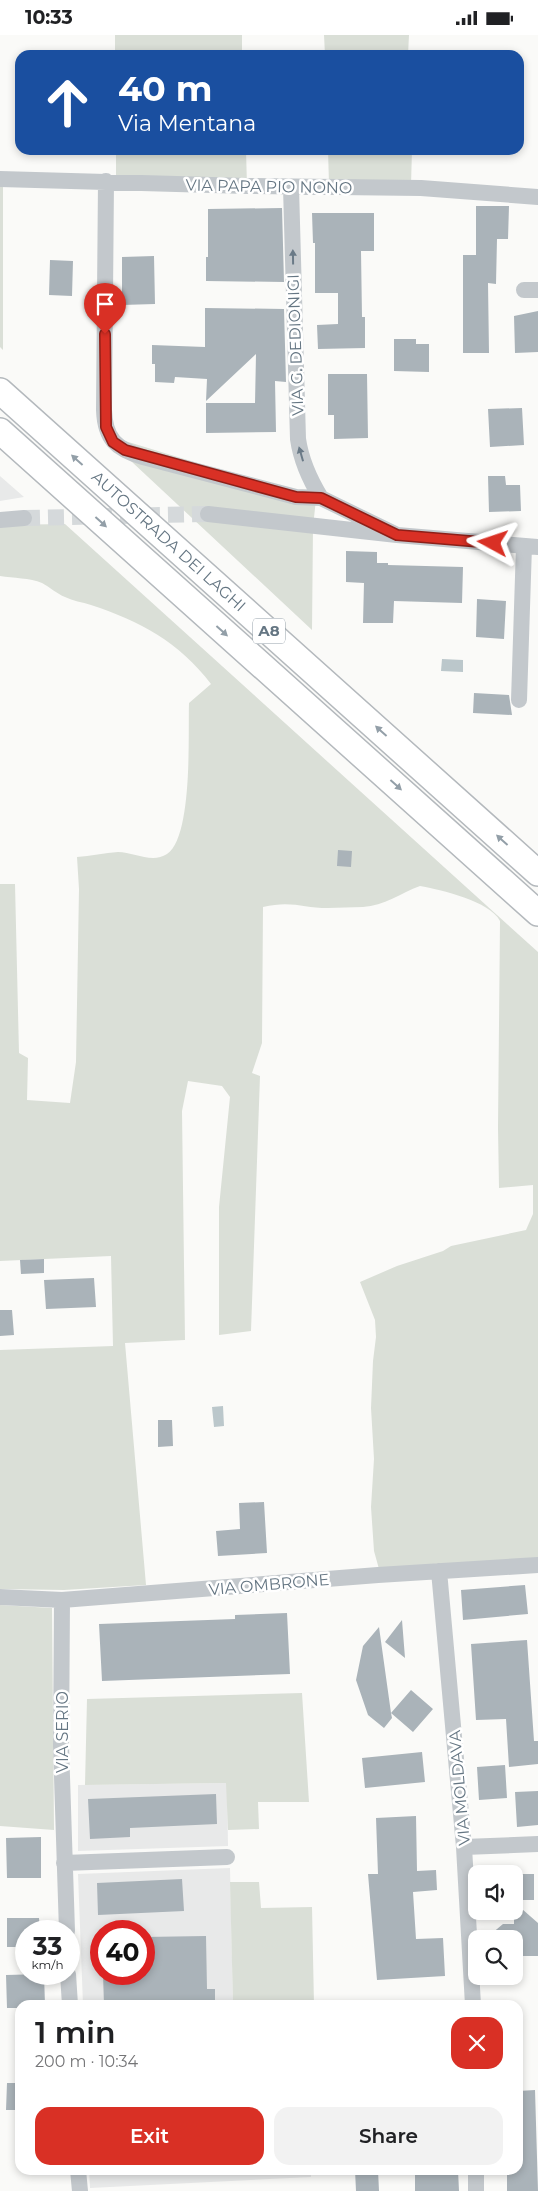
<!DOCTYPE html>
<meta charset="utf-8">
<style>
body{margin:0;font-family:Montserrat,sans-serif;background:#f2f2f2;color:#202124;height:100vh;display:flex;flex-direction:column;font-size:19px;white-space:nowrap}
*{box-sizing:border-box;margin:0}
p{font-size:16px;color:#757577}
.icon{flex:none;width:28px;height:28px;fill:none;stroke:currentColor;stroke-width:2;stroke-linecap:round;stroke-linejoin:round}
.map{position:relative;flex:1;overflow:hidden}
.sheet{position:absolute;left:15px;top:1965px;width:508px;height:175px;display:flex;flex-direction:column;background:#fff;border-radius:15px;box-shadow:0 2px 8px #0003}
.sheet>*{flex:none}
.hud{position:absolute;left:15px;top:15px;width:509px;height:105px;border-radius:15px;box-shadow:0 2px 8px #0003;background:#1a4fa0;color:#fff;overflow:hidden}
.tools{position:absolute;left:468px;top:1830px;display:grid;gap:10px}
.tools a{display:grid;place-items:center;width:55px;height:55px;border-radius:10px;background:#fff;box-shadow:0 2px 8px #0003;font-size:25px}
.speed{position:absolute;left:15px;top:1885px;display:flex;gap:10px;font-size:25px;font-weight:700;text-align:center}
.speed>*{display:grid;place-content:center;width:65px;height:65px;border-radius:50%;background:#fff;box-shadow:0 2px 8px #0003;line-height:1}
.speed small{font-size:12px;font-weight:400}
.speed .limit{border:8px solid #d22;background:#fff;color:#111}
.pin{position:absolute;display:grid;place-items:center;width:42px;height:42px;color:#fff;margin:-51px -21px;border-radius:50% 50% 50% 0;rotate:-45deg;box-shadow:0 0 5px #0007}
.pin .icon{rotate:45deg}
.me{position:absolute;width:55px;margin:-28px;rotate:275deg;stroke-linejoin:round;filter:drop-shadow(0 0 4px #0008)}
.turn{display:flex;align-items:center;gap:18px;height:105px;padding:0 20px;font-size:22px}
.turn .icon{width:65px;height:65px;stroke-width:2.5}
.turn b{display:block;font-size:35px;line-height:42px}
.round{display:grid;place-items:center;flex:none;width:52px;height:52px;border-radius:15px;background:#f2f2f2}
.headline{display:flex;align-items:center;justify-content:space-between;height:85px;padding:0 20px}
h1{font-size:30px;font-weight:600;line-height:38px}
.action{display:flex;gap:10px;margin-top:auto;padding:10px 20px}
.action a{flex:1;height:58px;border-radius:15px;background:#d93025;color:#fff;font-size:20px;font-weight:600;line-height:58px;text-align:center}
.action a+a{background:#f2f2f2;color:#202124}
.status{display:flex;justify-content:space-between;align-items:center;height:35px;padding:0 25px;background:#fff;direction:ltr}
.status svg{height:14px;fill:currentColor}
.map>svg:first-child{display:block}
</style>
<div class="status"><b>10:33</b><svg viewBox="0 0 49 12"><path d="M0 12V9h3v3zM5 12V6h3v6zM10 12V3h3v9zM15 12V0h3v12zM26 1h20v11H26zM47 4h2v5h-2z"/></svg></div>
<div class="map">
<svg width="538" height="2156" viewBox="0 0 538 2156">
<rect width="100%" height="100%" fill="#fafaf8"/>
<path fill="#e8e9e9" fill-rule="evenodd" d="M 0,441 L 24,462 L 0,466 Z
M 227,1748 L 228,1811 L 78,1816 L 78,1750 Z
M 230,1833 L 233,1970 L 83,1970 L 78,1839 ZM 101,1896 L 144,1896 L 144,1939 L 101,1939 Z
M 89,2135 L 311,2135 L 311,2142 L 90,2153 Z"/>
<path fill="#dadfd7" d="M 115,0 L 242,0 L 242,20 L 115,20 Z
M 324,0 L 409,0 L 408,20 L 325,20 Z
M 116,115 L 246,115 L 247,151 L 116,147 Z
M 328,115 L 412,115 L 411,150 L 329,149 Z
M 0,139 L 3,139 L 3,315 L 0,312 Z
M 102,399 L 316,464 L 313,492 L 312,595 Z
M 65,489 L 497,880 L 538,917 L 538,1524 L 379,1534 L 374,1516 L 371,1472 L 374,1424 L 371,1373 L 373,1326 L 376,1302 L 375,1285 L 360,1247 L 397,1231 L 443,1216 L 451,1211 L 526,1195 L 533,1179 L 533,1150 L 499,1153 L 498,1093 L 500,886 C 490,866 441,855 420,851 C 401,858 384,871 363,872 C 351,872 339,873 328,873 C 303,873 291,865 263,872 L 262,1008 L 252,1038 L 260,1041 L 251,1296 L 219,1300 L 219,1172 L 230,1062 L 222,1051 L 188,1046 L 182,1076 L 185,1305 L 125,1308 L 146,1550 L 64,1555 L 0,1554 L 0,1315 L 113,1311 L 111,1221 L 0,1226 L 0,849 L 15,849 L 19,1018 L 28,1023 L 27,1065 L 70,1068 L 76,1027 L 79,854 L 77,822 C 90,821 105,818 118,817 C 134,817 152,829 167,819 C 193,802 188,699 189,668 L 211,649 C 179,607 140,586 91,570 C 82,567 73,566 65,562 C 57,559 50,552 42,548 C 30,543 13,543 0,541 L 0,490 Z
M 0,1570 L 52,1573 L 54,1795 L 0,1791 Z
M 302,1658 L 309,1767 L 258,1767 L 259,1794 L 228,1795 L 226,1748 L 85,1750 L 87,1664 Z
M 230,1847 L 259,1847 L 261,1873 L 312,1872 L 314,1970 L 233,1970 Z"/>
<path fill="#bbc7cb" d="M 442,624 L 463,625 L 463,637 L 441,636 Z
M 223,1371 L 224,1391 L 214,1392 L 212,1372 Z"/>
<path fill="#aab3b9" d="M 476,171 L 509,171 L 508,204 L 497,204 L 496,249 L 488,248 L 489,318 L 463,318 L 463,220 L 476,220 Z
M 282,173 L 284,247 L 206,246 L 206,222 L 208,222 L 208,174 Z
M 312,178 L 374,178 L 374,216 L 361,216 L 362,282 L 365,282 L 365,313 L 318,314 L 317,290 L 338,289 L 338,258 L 315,258 L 315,208 L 313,208 Z
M 154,221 L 155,269 L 122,270 L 122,222 Z
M 50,225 L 73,226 L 72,261 L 49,260 Z
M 205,273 L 284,274 L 286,347 L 275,346 L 276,397 L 206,398 L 206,368 L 255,368 L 256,319 L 206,366 L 207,344 L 175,342 L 174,348 L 155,347 L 155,329 L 152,329 L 152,310 L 205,312 Z
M 538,276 L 538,317 L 515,318 L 514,281 Z
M 394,304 L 416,304 L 416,309 L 429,309 L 429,337 L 394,336 Z
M 328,339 L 367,339 L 368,403 L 334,404 L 334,380 L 328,380 Z
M 522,373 L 524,410 L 490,412 L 488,374 Z
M 488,441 L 505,441 L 506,450 L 520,450 L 521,476 L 489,477 Z
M 346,516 L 377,517 L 377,528 L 388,528 L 388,530 L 463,532 L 462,568 L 394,566 L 393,588 L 363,588 L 364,548 L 346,547 Z
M 477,564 L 506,566 L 504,604 L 476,602 Z
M 474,658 L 509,660 L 512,680 L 473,678 Z
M 338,815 L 352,816 L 351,832 L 337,831 Z
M 44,1224 L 44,1238 L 21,1239 L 20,1225 Z
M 94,1243 L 96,1272 L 46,1274 L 44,1245 Z
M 0,1275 L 12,1275 L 14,1300 L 0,1301 Z
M 158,1385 L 172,1385 L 173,1411 L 158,1412 Z
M 264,1467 L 267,1518 L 218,1521 L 216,1496 L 240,1494 L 239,1468 Z
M 525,1550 L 528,1579 L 463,1585 L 461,1555 Z
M 287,1578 L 290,1639 L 102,1646 L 99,1589 L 235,1584 L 235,1580 Z
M 402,1585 L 405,1623 L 385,1607 Z
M 379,1592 L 391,1678 L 411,1655 L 433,1674 L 413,1697 L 391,1678 L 392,1683 L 384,1693 L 368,1680 L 356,1645 L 363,1611 Z
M 527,1605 L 534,1706 L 538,1706 L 538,1729 L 509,1732 L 506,1684 L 476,1685 L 471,1609 Z
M 422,1717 L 425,1747 L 365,1753 L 362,1723 Z
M 505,1730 L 507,1763 L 479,1765 L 477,1732 Z
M 538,1756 L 538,1790 L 517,1792 L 515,1757 Z
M 216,1759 L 217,1789 L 130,1793 L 130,1802 L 90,1804 L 88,1764 Z
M 416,1781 L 417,1836 L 436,1835 L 437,1855 L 413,1857 L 416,1904 L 443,1903 L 445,1941 L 377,1945 L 368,1839 L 378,1839 L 376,1783 Z
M 41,1802 L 41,1843 L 7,1843 L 6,1803 Z
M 514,1839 L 534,1839 L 534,1865 L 514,1865 Z
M 182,1844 L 184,1876 L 98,1880 L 97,1848 Z
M 514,1867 L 538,1888 L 538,1921 L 514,1921 L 514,1904 L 485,1904 L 503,1889 L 514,1889 Z
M 7,1883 L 39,1883 L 40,1896 L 26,1896 L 26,1912 L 7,1912 Z
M 206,1901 L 207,1954 L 215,1954 L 215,1970 L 104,1970 L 103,1939 L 144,1939 L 144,1902 Z
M 44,1939 L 45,1970 L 20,1970 L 20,1973 L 7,1973 L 6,1940 Z
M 7,2048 L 20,2048 L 20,2075 L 6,2075 Z
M 535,2055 L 538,2156 L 507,2156 L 507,2135 L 518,2135 L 518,2056 Z
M 355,2135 L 378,2135 L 379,2156 L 356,2156 Z
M 415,2135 L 458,2135 L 459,2156 L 415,2156 Z"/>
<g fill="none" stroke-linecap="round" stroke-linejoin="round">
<path stroke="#d5d9db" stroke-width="16" stroke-dasharray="16 8" stroke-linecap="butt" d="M 24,483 L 208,479"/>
<defs>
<path id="highway" d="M 0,356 L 538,838
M 0,396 L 538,878"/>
</defs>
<use href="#highway" stroke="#b4b9bd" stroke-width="28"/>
<path stroke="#c3c8cc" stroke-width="16" d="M 0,144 L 247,151 L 421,153 L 538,162
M 106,146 L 104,375 C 105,404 116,414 143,422 L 296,462 L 321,463 L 397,500
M 291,152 L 298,404 C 301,425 310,445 321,463
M 524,255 L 538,255
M 208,479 L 397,500 L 538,512
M 0,485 L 24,483
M 519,665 L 524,511
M 439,1536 L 464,1812 L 473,1970
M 0,1562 L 62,1565 L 378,1540 L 538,1530
M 62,1565 L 61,1711 L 67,1896
M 464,1812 L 538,1809
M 64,1828 L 227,1822
M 68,1939 L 70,1970
M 78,2135 L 80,2156
M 476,2135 L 476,2156"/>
<use href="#highway" stroke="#fff" stroke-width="25"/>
</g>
<defs><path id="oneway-solid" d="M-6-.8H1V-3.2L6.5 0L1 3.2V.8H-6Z" transform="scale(1.25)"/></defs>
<g fill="#6a7a87">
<use href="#oneway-solid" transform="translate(293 222) rotate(-91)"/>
<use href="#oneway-solid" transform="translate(301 419) rotate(-106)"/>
</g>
<g fill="#939fa8">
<use href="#oneway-solid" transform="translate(77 425) rotate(-138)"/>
<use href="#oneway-solid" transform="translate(101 487) rotate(42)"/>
<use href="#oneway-solid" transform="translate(222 596) rotate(42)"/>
<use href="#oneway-solid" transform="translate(381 696) rotate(-138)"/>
<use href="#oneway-solid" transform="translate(396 750) rotate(42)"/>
<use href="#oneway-solid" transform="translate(502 805) rotate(-138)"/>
</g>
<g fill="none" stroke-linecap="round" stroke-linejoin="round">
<defs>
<path id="route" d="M 105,299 L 106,392 L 113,407 L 125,415 L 296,462 L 321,463 L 397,500 L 493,508"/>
</defs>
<use href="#route" stroke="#8d1f18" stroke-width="12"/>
<use href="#route" stroke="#d93025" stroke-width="9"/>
</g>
<g text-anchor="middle" stroke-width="5" stroke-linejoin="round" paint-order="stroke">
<rect fill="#fff" stroke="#939fa8" stroke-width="1" x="253" y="583.5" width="32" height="25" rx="4"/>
<g font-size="15" font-weight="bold" fill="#657683">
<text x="269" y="601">A8</text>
</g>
<g font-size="16" fill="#657683" stroke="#fff">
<text transform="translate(269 151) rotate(1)" y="6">VIA PAPA PIO NONO</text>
<text transform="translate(295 310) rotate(-92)" y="6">VIA G. DEDIONIGI</text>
<text transform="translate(169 506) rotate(42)" y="6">AUTOSTRADA DEI LAGHI</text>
<text transform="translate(269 1549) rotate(-5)" y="6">VIA OMBRONE</text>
<text transform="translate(62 1697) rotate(-90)" y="6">VIA SERIO</text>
<text transform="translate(459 1753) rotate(-95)" y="6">VIA MOLDAVA</text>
</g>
</g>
</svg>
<div class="tools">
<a><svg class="icon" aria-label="sound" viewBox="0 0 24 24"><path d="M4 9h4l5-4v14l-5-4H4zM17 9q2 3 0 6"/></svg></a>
<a><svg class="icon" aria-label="search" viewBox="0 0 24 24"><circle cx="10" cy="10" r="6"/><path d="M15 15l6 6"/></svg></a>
</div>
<div class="speed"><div>33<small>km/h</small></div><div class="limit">40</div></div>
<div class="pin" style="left:105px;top:299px;background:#d93025"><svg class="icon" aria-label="arrive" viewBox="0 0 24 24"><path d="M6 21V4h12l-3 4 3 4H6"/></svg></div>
<svg class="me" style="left:493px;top:508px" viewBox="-20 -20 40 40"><path d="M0-17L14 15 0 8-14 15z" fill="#d93025" stroke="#fff" stroke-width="4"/></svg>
<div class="hud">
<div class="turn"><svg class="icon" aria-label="ahead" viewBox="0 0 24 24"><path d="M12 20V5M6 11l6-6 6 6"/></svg><div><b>40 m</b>Via Mentana</div></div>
</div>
<section class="sheet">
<div class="headline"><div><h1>1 min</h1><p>200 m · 10:34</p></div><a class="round" style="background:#d93025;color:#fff"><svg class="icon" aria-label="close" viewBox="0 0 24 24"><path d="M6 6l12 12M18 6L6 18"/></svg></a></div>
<div class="action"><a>Exit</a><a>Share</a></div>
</section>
</div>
